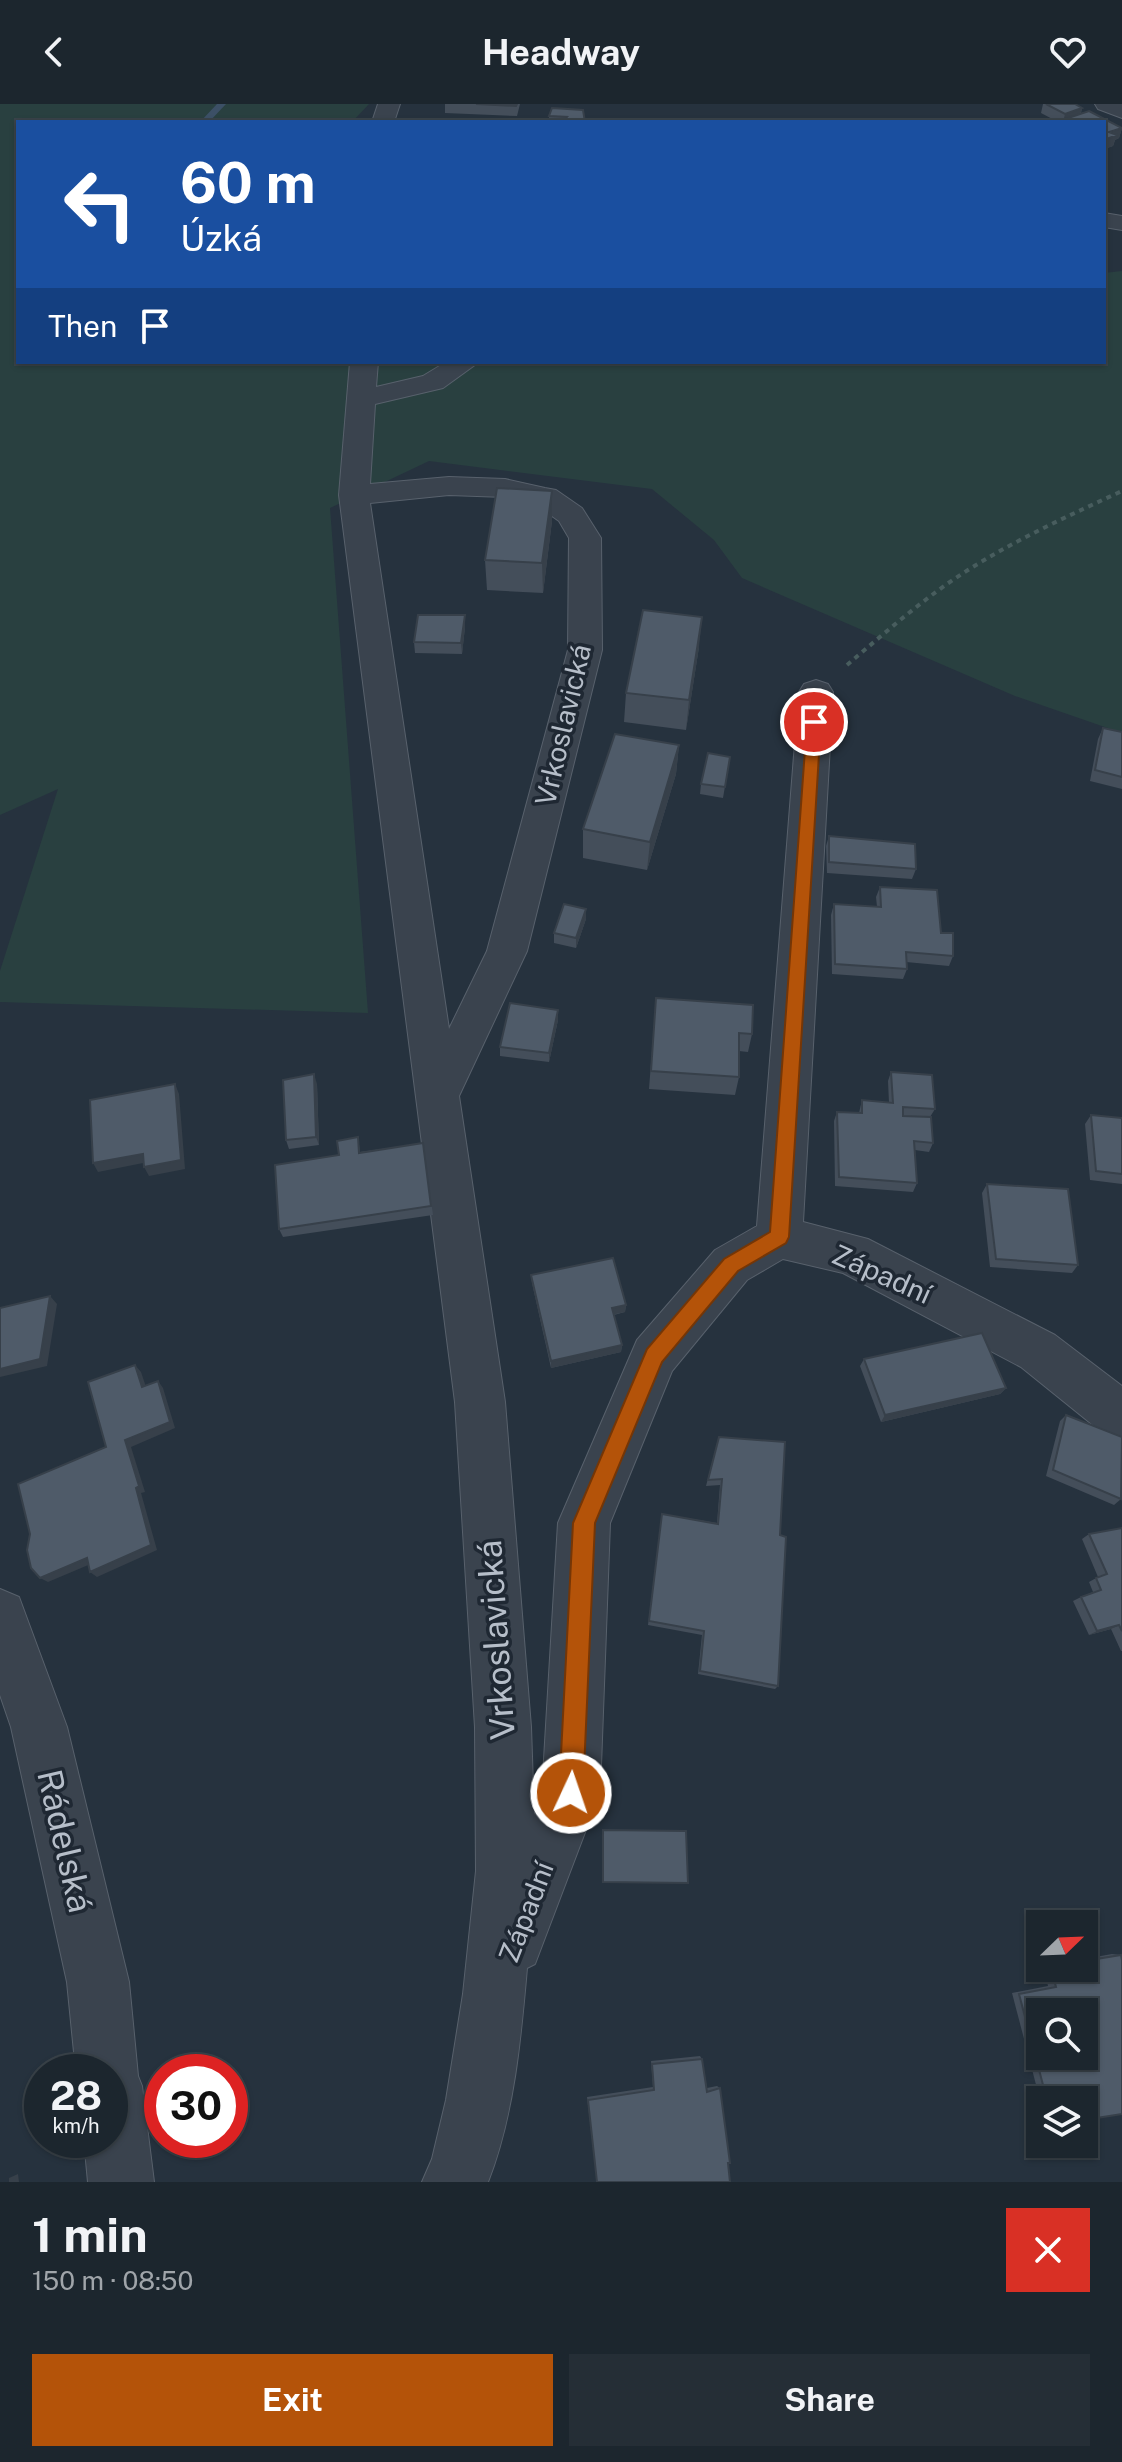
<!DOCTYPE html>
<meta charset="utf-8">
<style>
body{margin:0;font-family:"Public Sans",sans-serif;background:#252e36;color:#f1f3f6;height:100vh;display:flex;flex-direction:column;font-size:30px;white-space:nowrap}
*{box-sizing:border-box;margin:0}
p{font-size:26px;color:#a0a5aa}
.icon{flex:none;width:44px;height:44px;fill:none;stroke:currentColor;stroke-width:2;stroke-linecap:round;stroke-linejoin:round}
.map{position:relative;height:2078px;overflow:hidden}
.sheet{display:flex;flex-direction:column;background:#1c262e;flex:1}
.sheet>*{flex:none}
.hud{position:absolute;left:16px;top:16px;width:1090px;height:244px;border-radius:0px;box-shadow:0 2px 6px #0004,0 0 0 2px #3a434a;background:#1a4fa0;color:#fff;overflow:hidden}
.needle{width:52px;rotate:67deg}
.tools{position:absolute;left:1026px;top:1806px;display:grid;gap:16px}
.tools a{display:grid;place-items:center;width:72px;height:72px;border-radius:0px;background:#1c262e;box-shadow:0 2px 6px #0004,0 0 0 2px #3a434a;font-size:40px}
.speed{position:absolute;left:24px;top:1950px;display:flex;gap:16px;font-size:40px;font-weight:700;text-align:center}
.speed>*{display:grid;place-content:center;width:104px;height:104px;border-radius:50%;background:#1c262e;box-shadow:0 2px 6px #0004,0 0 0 2px #3a434a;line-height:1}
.speed small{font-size:20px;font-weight:400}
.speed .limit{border:12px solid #d22;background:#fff;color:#111}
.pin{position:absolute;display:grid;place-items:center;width:68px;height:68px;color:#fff;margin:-34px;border:4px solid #fff;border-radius:50%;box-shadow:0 2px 8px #0007}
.me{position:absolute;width:88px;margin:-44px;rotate:3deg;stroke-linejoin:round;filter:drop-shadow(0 0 6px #0008)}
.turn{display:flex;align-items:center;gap:28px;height:168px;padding:0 32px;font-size:36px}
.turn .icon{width:104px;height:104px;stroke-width:2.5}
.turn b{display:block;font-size:56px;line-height:68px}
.then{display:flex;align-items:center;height:76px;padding:0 32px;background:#0003;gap:16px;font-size:30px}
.round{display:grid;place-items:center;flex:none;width:84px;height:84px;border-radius:0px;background:#252e36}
.summary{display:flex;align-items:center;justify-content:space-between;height:136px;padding:0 32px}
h1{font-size:48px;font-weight:700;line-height:60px}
.action{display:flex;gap:16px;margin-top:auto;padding:16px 32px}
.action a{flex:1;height:92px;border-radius:0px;background:#b45309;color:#fff;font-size:32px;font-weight:700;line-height:92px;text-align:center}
.action a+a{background:#252e36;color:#f1f3f6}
header{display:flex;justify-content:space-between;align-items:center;height:104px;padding:0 32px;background:#1c262e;font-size:36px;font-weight:700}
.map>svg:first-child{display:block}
</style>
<header><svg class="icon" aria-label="back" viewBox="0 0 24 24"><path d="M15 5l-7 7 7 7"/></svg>Headway<svg class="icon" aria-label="heart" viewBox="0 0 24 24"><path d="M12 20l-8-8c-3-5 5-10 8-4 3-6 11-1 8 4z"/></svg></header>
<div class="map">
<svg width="1122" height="2078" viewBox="0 0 1122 2078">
<rect width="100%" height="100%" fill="#26323e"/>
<path fill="#294040" d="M 0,0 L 369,0 L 352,18 L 18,18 L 18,258 L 1104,258 L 1104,169 L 1122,167 L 1122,629 L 1015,592 L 742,474 L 714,436 L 652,385 L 429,357 L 330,404 L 368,909 L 0,898 L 0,867 L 58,685 L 0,711 Z"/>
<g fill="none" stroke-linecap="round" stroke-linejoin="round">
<path fill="#3c5066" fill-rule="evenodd" d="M 217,0 L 226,0 L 209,18 L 200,18 Z"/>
<defs>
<path id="minor" d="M 378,0 L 400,0 L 394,18 L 372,18 Z
M 1095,0 L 1122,0 L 1122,14 L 1098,5 Z
M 1104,109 L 1122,112 L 1122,126 L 1104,123 Z
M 350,258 L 378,258 L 376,283 L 423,272 L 446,258 L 479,258 L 443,284 L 375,300 L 370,380 L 449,373 L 505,375 L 545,384 L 556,386 L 582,404 L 601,434 L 602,546 L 527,847 L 459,992 L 505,1298 L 531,1623 L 534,1711 L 542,1689 L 558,1419 L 637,1236 L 715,1146 L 757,1122 L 799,588 L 804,580 L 816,576 L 828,580 L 833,588 L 803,1118 L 868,1135 L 1055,1231 L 1122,1282 L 1122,1337 L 1104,1330 L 1021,1263 L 843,1169 L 783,1155 L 747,1176 L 672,1267 L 610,1419 L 600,1689 L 535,1860 L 527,1864 C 521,1934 514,2012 488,2078 L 422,2078 L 432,2055 L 446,1996 L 463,1890 L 476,1767 L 475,1623 L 455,1298 L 339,391 ZM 449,391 L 505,393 L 535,400 L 559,417 L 569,434 L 568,546 L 487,847 L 449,925 L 370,399 Z
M 0,1485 L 19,1493 L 67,1623 L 129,1878 L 138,1972 L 142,1982 L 154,2078 L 88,2078 L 84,2036 L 110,2036 L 110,1968 L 76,1968 L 67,1878 L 11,1623 L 0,1591 Z"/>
</defs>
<use href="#minor" stroke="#58616c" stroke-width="2"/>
<path stroke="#485d5e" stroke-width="4" stroke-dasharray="5 5" stroke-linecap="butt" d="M 847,561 C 886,528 925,493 968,466 C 1017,435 1070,411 1122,387"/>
<use href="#minor" fill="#3a434e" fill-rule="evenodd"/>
</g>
<path fill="#444e5a" d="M 445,0 L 520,0 L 517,12 L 445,9 Z
M 1043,0 L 1075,0 L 1082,4 L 1081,9 L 1089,7 L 1122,24 L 1119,34 L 1115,36 L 1113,42 L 1104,45 L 1104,18 L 1058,18 L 1041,9 Z
M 552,4 L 585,18 L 549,18 L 549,12 Z
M 552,387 L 552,417 L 543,489 L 487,486 L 485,456 Z
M 465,511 L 465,523 L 462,550 L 415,549 L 414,538 Z
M 699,543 L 686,626 L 624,618 L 626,589 Z
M 1103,624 L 1122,628 L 1122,685 L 1090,677 L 1098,635 Z
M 679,641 L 676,670 L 647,766 L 583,754 L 583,725 Z
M 730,653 L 723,694 L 700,690 L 701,680 Z
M 829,732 L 916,765 L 912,775 L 827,769 L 826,742 Z
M 880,783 L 941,829 L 953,852 L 949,862 L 906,858 L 907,865 L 903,875 L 832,870 L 831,811 L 834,800 L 877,803 L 876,793 Z
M 586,805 L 586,815 L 576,844 L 554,839 L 554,829 Z
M 656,894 L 752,930 L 748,948 L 739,947 L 739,973 L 735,991 L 649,985 Z
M 558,916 L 549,958 L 500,952 L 500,943 Z
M 891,968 L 935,1005 L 930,1013 L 933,1039 L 929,1048 L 915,1046 L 917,1079 L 913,1088 L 835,1082 L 834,1017 L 837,1008 L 859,1009 L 862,996 L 889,999 L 888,977 Z
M 317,980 L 319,1041 L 289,1045 L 286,1036 Z
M 1091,1011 L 1122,1014 L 1122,1080 L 1090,1076 L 1085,1020 Z
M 358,1033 L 360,1048 L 423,1039 L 433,1111 L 283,1133 L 279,1125 L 339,1051 Z
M 987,1080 L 1078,1161 L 1072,1169 L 990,1163 L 982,1089 Z
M 531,1171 L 626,1201 L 625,1208 L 614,1211 L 622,1241 L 621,1248 L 551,1264 L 532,1179 Z
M 864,1255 L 1006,1284 L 1000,1290 L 881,1318 L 860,1262 Z
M 1066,1311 L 1121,1395 L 1114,1401 L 1046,1372 L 1060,1317 Z
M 717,1339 L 780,1431 L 778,1582 L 775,1585 L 698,1570 L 702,1531 L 648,1521 L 662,1410 L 717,1419 L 720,1381 L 706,1382 Z
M 1122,1424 L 1122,1547 L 1121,1547 L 1111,1525 L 1089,1531 L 1073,1497 L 1081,1493 L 1093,1488 L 1089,1478 L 1098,1473 L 1082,1435 L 1089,1430 Z
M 1112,1850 L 1121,1851 L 1084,1996 L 1040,1996 L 1012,1889 L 1048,1882 L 1044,1864 L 1084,1864 L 1084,1855 Z
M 700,1952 L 702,1955 L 707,1984 L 717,1982 L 720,1984 L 728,2059 L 597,2078 L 587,1993 L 653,1983 L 651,1957 Z"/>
<path fill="#37404a" d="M 1082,4 L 1079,14 L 1063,18 L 1065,10 Z
M 1122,24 L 1119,34 L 1115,36 L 1113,42 L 1104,45 L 1104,36 L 1109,28 Z
M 552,387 L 552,417 L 543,489 L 542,459 Z
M 465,511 L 465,523 L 462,550 L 461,539 Z
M 702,513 L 699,543 L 686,626 L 689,596 Z
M 679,641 L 676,670 L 647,766 L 650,738 Z
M 586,805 L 586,815 L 576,844 L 576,834 Z
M 558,906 L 558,916 L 549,958 L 549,949 Z
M 314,970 L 317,980 L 319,1041 L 316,1033 Z
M 175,980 L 179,990 L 185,1065 L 149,1072 L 144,1063 Z
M 143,1050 L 148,1058 L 98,1068 L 93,1059 Z
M 50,1192 L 57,1200 L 47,1262 L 0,1273 L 0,1265 Z
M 626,1201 L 625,1208 L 611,1211 L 612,1204 Z
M 622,1241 L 621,1248 L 551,1264 L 551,1257 Z
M 135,1261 L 141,1268 L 148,1289 L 142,1283 Z
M 158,1277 L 163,1284 L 175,1324 L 131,1343 L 145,1388 L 141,1389 L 157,1446 L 97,1473 L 90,1468 L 136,1384 L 125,1336 Z
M 1006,1284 L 1000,1290 L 881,1318 L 885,1311 Z
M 87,1454 L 93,1459 L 48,1478 L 40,1474 Z
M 1119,1521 L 1111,1525 L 1089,1531 L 1097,1527 Z
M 18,2070 L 19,2078 L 9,2078 L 9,2074 Z"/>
<path fill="#4f5b69" stroke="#37404a" stroke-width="2" fill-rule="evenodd" d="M 476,0 L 517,0 L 516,2 Z
M 1046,0 L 1075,0 L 1082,4 L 1065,10 Z
M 552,4 L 583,6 L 585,18 L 563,18 L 567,13 L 549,12 Z
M 1089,7 L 1122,24 L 1109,28 L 1117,31 L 1104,36 L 1104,18 L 1062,18 L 1059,17 Z
M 473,16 L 503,16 L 503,18 L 473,18 Z
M 497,384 L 552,387 L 542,459 L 485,456 Z
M 643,506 L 702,513 L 689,596 L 626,589 Z
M 418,511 L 465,511 L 461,539 L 414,538 Z
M 1103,624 L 1122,628 L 1122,673 L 1095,666 Z
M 615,630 L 679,641 L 650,738 L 583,725 Z
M 708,649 L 730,653 L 725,683 L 701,680 Z
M 829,732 L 915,740 L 916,765 L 829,758 Z
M 880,783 L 937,786 L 941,829 L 953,829 L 953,852 L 906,848 L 907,865 L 835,860 L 834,800 L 881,803 Z
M 564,800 L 586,805 L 576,834 L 554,829 Z
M 656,894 L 753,901 L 752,930 L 739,929 L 739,973 L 651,967 Z
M 510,899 L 558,906 L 549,949 L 500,943 Z
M 891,968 L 932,971 L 935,1005 L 903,1003 L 903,1012 L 931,1013 L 933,1039 L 914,1037 L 917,1079 L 839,1073 L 837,1008 L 862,1009 L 862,996 L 893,999 Z
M 314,970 L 316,1033 L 286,1036 L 283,976 Z
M 175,980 L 181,1056 L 144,1063 L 143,1050 L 93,1059 L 90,996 Z
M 1091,1011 L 1122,1014 L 1122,1070 L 1096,1067 Z
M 358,1033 L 359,1049 L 423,1039 L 431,1102 L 279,1125 L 275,1061 L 339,1051 L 337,1037 Z
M 987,1080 L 1068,1085 L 1078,1161 L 996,1155 Z
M 613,1154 L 626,1201 L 612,1204 L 622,1241 L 551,1257 L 531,1171 Z
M 50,1192 L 40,1255 L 0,1265 L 0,1204 Z
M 982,1229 L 1006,1284 L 885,1311 L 864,1255 Z
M 135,1261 L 142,1283 L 158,1277 L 170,1318 L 125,1336 L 139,1382 L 136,1384 L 151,1441 L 90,1468 L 87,1454 L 40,1474 L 31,1464 L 27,1446 L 30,1430 L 18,1380 L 106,1343 L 88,1278 Z
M 1066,1311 L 1122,1333 L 1121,1395 L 1053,1366 Z
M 719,1333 L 785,1338 L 780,1431 L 786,1433 L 778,1582 L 700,1567 L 704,1527 L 649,1517 L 662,1410 L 718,1420 L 722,1375 L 708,1376 Z
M 1122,1424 L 1122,1527 L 1119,1521 L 1097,1527 L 1081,1493 L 1101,1486 L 1096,1474 L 1107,1470 L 1089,1430 Z
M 603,1726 L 686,1727 L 688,1779 L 603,1778 Z
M 1121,1851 L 1122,1856 L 1122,2010 L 1084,2016 L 1084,1996 L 1047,1996 L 1019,1890 L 1056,1883 L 1051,1864 L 1084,1864 L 1084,1857 ZM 1040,1908 L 1084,1908 L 1084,1952 L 1040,1952 Z
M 702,1955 L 707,1988 L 720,1984 L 730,2059 L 728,2059 L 730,2078 L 597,2078 L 588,1996 L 654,1986 L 652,1960 Z"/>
<path fill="#b45309" stroke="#753606" stroke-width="2" d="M 814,613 L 821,618 L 789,1133 L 786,1139 L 738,1167 L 662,1258 L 595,1419 L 583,1689 L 579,1697 L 571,1701 L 563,1697 L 559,1689 L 573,1419 L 647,1245 L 724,1155 L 770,1128 L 807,618 Z"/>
<g text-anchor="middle" stroke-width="7" stroke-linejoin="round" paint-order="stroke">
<g font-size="28" fill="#b6bec9" stroke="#1f2833">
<text transform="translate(563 621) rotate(-77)" y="10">Vrkoslavická</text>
<text transform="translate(882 1170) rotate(24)" y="10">Západní</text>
<text transform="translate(526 1808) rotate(-69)" y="10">Západní</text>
</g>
<g font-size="34" fill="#b6bec9" stroke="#1f2833">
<text transform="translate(496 1536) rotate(-94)" y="12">Vrkoslavická</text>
<text transform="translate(65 1737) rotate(77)" y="12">Rádelská</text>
</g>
</g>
</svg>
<div class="tools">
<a><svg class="needle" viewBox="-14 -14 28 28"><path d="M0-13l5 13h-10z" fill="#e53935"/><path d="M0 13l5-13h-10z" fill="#a0a5aa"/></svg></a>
<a><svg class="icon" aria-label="search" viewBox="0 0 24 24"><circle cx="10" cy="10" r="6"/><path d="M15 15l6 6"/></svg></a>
<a><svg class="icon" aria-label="layers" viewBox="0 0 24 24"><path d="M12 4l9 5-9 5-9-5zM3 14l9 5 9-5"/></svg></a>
</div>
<div class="speed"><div>28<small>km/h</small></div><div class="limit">30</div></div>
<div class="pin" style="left:814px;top:618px;background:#d93025"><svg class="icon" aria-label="arrive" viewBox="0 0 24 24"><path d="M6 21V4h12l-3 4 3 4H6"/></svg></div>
<svg class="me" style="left:571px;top:1689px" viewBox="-20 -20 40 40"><circle r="17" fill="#b45309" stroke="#fff" stroke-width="3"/><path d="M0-11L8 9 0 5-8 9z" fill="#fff"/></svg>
<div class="hud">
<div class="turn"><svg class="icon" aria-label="left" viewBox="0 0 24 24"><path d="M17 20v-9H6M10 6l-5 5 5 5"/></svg><div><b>60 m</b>Úzká</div></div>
<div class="then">Then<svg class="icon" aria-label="arrive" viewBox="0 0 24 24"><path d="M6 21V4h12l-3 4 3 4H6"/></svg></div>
</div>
</div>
<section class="sheet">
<div class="summary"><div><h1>1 min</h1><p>150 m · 08:50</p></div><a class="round" style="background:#d93025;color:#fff"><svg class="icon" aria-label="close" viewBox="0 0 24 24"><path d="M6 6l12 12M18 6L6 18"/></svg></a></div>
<div class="action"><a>Exit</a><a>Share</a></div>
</section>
